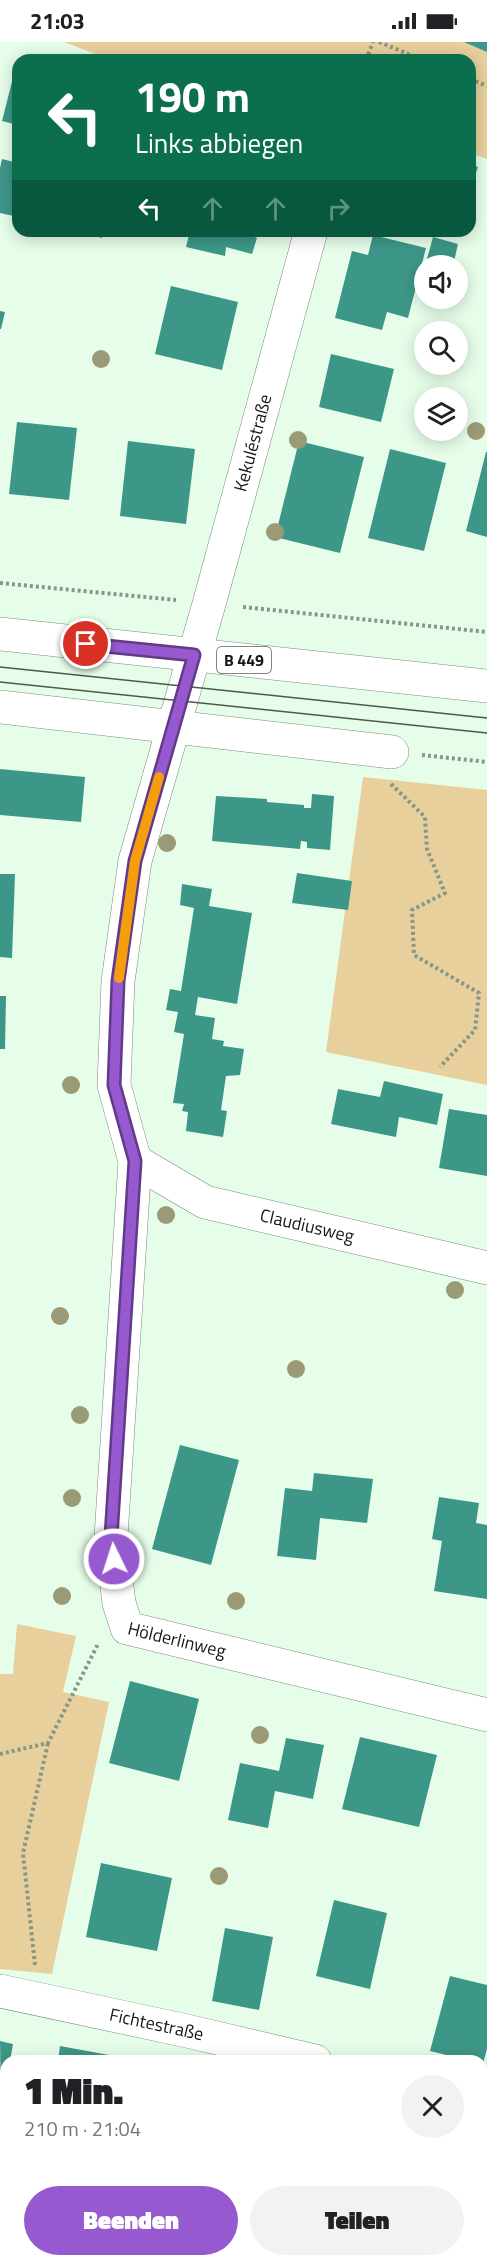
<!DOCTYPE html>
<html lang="de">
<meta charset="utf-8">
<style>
body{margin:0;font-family:"Titillium Web",sans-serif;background:#f2f2f2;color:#202124;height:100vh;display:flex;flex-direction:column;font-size:22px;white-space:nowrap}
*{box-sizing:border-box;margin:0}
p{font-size:20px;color:#757577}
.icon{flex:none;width:33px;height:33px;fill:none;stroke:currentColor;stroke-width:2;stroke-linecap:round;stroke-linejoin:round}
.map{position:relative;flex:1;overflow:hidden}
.side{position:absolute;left:0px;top:2013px;width:488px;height:212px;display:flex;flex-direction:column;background:#fff;border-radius:18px 18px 0 0;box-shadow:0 3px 15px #0003}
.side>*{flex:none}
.hud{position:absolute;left:12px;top:12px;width:464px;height:183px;border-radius:18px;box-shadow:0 3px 15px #0003;background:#0b6e4f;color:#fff;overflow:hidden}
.tools{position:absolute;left:414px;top:213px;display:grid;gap:12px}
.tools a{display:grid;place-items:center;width:54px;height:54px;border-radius:50%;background:#fff;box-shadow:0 3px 15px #0003;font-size:30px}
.pin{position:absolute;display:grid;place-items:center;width:51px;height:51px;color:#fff;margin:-26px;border:3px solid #fff;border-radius:50%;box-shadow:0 2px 6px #0007}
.me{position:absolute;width:66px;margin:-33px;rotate:356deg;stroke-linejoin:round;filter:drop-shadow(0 0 4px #0008)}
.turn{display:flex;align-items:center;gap:21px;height:126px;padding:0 24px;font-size:27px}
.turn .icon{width:78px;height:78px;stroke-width:2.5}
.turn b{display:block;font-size:42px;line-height:51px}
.lanes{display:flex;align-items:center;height:57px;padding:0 24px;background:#0003;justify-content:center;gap:30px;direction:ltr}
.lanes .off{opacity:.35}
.round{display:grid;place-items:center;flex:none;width:63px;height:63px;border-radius:32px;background:#f2f2f2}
.head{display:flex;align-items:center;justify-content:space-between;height:102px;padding:0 24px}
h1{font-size:36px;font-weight:800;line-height:45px}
.primary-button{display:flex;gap:12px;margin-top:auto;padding:12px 24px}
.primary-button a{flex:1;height:69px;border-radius:36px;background:#9759cf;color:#fff;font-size:24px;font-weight:800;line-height:69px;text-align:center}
.primary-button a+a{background:#f2f2f2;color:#202124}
.status{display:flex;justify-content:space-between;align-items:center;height:42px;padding:0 30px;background:#fff;direction:ltr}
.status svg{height:16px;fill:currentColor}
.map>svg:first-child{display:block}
</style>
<div class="status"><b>21:03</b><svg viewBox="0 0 49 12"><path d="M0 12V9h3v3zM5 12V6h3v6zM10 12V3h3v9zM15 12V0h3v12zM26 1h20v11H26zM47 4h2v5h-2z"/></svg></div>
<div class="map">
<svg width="487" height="2224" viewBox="0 0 487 2224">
<rect width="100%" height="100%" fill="#e6fee9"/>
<path fill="#e8d09c" d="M 64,0 L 487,0 L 487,117 L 470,111 L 470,18 L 111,18 Z
M 363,735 L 487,748 L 487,1043 L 326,1010 Z
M 17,1582 L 76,1594 L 63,1650 L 109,1660 L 52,1932 L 0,1927 L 0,1632 L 13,1632 Z"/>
<path fill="#3d9788" d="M 464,0 L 487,0 L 487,10 Z
M 17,20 L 18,20 L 18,83 L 2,79 Z
M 2,117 L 18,121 L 18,175 L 0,171 L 0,126 Z
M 470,122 L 478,125 L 470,148 Z
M 77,189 L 104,189 L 102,196 Z
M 190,189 L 253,189 L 252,194 L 257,196 L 252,212 L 226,205 L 225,214 L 186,205 Z
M 373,193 L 426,206 L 408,276 L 387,270 L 382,288 L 335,276 L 352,209 L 368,213 Z
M 433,195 L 458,202 L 453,224 L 425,224 Z
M 171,244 L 238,260 L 222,328 L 155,312 Z
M 0,269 L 5,270 L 1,287 L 0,287 Z
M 331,312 L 394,327 L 381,380 L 319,365 Z
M 17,380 L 77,386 L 69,458 L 9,452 Z
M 128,399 L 195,407 L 186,482 L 120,474 Z
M 299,399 L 364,415 L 340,511 L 275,495 Z
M 390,407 L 446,421 L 424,509 L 368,496 Z
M 486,410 L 487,410 L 487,495 L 466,489 Z
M 0,727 L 85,735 L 81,780 L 0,773 Z
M 312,752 L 334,754 L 330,808 L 307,806 L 307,800 L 301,799 L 300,807 L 212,799 L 216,754 L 267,757 L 267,760 L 304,763 L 304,766 L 311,766 Z
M 297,831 L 352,839 L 348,868 L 292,861 Z
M 0,832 L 15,832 L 12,916 L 0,915 Z
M 182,842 L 212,847 L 209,864 L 252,871 L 237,962 L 198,955 L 195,973 L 215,976 L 212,997 L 224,999 L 223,1004 L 244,1007 L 240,1033 L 226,1034 L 221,1068 L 227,1069 L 223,1095 L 186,1089 L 188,1070 L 182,1069 L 184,1062 L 173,1061 L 184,992 L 174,990 L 178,970 L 166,968 L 170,947 L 181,949 L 194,866 L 180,863 Z
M 0,954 L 6,954 L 5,1007 L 0,1007 Z
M 384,1039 L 443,1052 L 437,1083 L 399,1075 L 396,1095 L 331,1082 L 338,1047 L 380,1055 Z
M 449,1067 L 487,1073 L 487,1134 L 439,1126 Z
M 180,1403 L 239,1418 L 211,1523 L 152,1507 Z
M 314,1431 L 373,1437 L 367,1481 L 320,1476 L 316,1518 L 277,1514 L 285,1446 L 312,1449 Z
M 439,1455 L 479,1461 L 476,1481 L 487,1483 L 487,1557 L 434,1549 L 442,1499 L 432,1497 Z
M 130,1639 L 199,1657 L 179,1739 L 109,1721 Z
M 360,1695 L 437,1713 L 419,1785 L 342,1767 Z
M 286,1696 L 324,1703 L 313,1757 L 275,1749 L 268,1786 L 228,1778 L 240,1721 L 279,1729 Z
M 101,1821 L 172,1836 L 157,1909 L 86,1895 Z
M 334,1858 L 387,1871 L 370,1947 L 316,1934 Z
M 225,1886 L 273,1895 L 259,1968 L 212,1959 Z
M 450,1934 L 487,1943 L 487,2007 L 482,2025 L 482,2019 L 471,2019 L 430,2009 Z
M 0,1999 L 13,2002 L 10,2019 L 6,2019 L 6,2036 L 1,2060 Z
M 60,2004 L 120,2015 L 120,2019 L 58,2019 Z
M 482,2156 L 487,2157 L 487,2221 L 482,2220 Z
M 156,2218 L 229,2218 L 228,2224 L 154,2224 Z"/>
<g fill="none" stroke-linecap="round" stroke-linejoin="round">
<defs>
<g id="minor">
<path id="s1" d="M 311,189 L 209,562 L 135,819 L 118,939 L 114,1043 L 135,1119 L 111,1495 L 119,1561 L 127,1586 L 487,1673"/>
<path d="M 0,665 L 392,710"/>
<path id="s2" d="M 135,1119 L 205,1160 L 487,1226"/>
<path id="s3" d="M 0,1949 L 187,1989 L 315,2019"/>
<path d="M 482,2071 L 487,2072"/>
</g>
<path id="major" d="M 0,592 L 487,644"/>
</defs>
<use href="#minor" stroke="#788d7a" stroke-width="34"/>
<use href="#major" stroke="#788d7a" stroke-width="34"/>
<path stroke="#869788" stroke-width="4" stroke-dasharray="3 3" stroke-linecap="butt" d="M 379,0 L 423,18
M 366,18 L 373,0
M 470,37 L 487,44
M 0,541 L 176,558
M 243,565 L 487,590
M 422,713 L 487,720
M 391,742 L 425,775 L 427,807 L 445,851 L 412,868 L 414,913 L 479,951 L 475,988 L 440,1025
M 0,1712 L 48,1701 L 98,1602
M 35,1923 L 23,1811 L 48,1701"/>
<use href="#minor" stroke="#fff" stroke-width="33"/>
<use href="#major" stroke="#fff" stroke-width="33"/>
<path stroke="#4c584d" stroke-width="1.5" d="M 0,625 L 487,676
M 0,640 L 487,691"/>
</g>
<g fill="#9b9a76">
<circle cx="101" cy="317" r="9"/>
<circle cx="476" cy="389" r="9"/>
<circle cx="298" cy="398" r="9"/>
<circle cx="275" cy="490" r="9"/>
<circle cx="167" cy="801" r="9"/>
<circle cx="71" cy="1043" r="9"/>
<circle cx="166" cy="1173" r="9"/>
<circle cx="455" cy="1248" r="9"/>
<circle cx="60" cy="1274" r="9"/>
<circle cx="296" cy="1327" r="9"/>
<circle cx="80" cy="1373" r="9"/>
<circle cx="72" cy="1456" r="9"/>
<circle cx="62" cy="1554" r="9"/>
<circle cx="236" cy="1559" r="9"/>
<circle cx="260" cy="1693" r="9"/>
<circle cx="219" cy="1834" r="9"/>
</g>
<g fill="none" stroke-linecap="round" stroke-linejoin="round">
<defs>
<path id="route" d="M 86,602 L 194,613 L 135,819 L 118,939 L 114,1043 L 135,1119 L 111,1495 L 114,1517"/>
</defs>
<use href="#route" stroke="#623a87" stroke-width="15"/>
<use href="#route" stroke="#9759cf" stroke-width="10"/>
<path stroke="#f59e0b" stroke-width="10" d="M 119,936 L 135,819 L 159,735"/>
</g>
<g text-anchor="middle" stroke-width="5" stroke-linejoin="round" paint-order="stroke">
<rect fill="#fff" stroke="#595f5a" stroke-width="1.5" x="217" y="605" width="54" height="26" rx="4.5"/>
<g font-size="16" font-weight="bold" fill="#121a13">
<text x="244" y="624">B 449</text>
</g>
<g font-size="18" fill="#121a13" stroke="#fff">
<text transform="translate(253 401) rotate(-75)" y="6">Kekuléstraße</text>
<text dy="6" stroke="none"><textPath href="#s2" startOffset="186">Claudiusweg</textPath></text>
<text dy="6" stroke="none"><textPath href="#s1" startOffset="1479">Hölderlinweg</textPath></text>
<text dy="6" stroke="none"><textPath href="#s3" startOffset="160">Fichtestraße</textPath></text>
</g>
</g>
</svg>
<div class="tools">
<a><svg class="icon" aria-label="sound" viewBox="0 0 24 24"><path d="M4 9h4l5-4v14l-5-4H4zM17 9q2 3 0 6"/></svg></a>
<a><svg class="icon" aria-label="search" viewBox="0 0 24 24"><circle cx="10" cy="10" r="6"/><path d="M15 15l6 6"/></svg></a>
<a><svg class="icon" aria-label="layers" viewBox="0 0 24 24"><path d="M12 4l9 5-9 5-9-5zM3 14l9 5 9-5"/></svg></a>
</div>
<div class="pin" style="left:86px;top:602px;background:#d93025"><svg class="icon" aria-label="arrive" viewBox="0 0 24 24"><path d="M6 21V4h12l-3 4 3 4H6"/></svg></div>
<svg class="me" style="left:114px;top:1517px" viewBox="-20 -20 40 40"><circle r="17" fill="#9759cf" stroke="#fff" stroke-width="3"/><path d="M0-11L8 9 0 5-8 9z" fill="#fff"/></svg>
<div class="hud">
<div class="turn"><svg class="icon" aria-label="left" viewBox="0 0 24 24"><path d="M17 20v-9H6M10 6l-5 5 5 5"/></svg><div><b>190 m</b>Links abbiegen</div></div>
<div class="lanes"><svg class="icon" aria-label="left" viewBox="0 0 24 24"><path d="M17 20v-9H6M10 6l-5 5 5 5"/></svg><svg class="icon off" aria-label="ahead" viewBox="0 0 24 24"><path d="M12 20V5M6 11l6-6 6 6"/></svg><svg class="icon off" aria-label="ahead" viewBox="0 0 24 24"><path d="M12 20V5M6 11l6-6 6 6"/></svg><svg class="icon off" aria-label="right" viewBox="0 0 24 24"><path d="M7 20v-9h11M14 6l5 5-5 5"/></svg></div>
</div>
<section class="side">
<div class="head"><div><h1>1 Min.</h1><p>210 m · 21:04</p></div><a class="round"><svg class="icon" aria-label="close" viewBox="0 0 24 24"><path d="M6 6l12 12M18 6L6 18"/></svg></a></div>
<div class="primary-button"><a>Beenden</a><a>Teilen</a></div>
</section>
</div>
